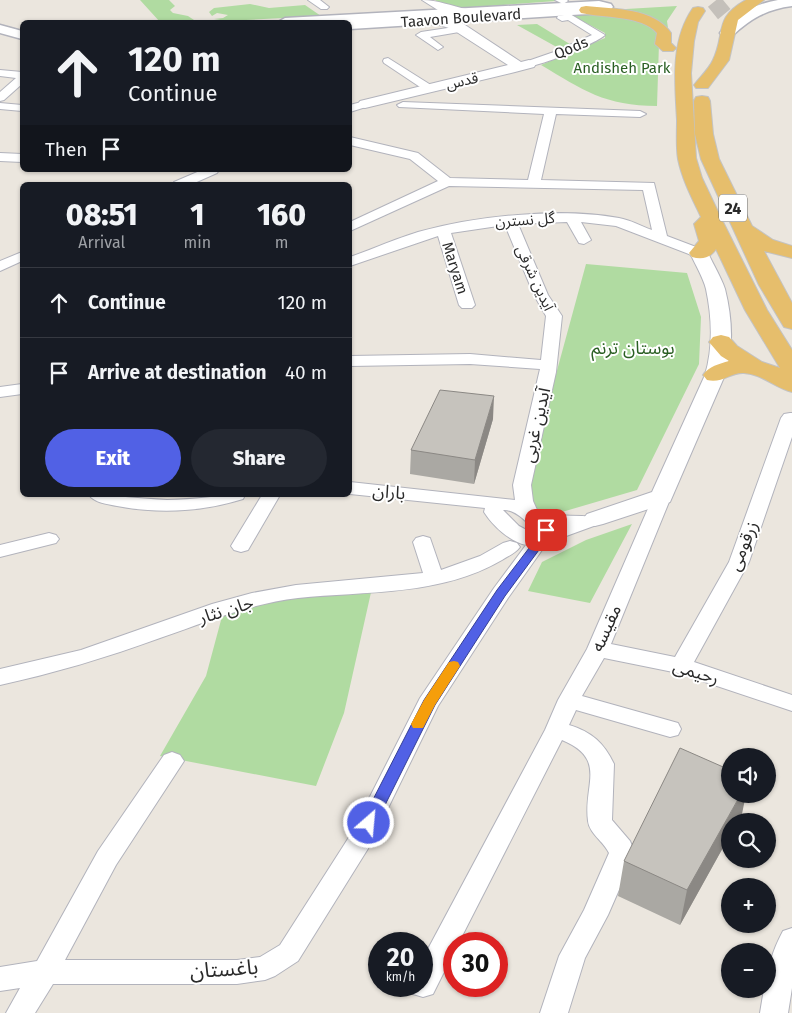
<!DOCTYPE html>
<meta charset="utf-8">
<style>
body{margin:0;font-family:"Fira Sans","Noto Sans Arabic",sans-serif;background:#242831;color:#f1f3f6;height:100vh;display:flex;flex-direction:column;font-size:19px;white-space:nowrap}
*{box-sizing:border-box;margin:0}
p{font-size:16px;color:#9ea1a6}
.icon{flex:none;width:28px;height:28px;fill:none;stroke:currentColor;stroke-width:2;stroke-linecap:round;stroke-linejoin:round}
.map{position:relative;flex:1;overflow:hidden}
.panel{position:absolute;left:20px;top:182px;width:332px;height:315px;display:flex;flex-direction:column;background:#171b24;border-radius:8px;box-shadow:0 1px 4px #0004}
.panel>*{flex:none}
.guide{position:absolute;left:20px;top:20px;width:332px;height:152px;border-radius:8px;box-shadow:0 1px 4px #0004;background:#171b24;color:#f1f3f6;overflow:hidden}
.tools{position:absolute;left:721px;top:748px;display:grid;gap:10px}
.tools a{display:grid;place-items:center;width:55px;height:55px;border-radius:50%;background:#171b24;box-shadow:0 1px 4px #0004;font-size:25px}
.speed{position:absolute;left:368px;top:932px;display:flex;gap:10px;font-size:25px;font-weight:700;text-align:center}
.speed>*{display:grid;place-content:center;width:65px;height:65px;border-radius:50%;background:#171b24;box-shadow:0 1px 4px #0004;line-height:1}
.speed small{font-size:12px;font-weight:400}
.speed .limit{border:8px solid #d22;background:#fff;color:#111}
.pin{position:absolute;display:grid;place-items:center;width:42px;height:42px;color:#fff;margin:-21px;border-radius:10px;box-shadow:0 2px 8px #0006}
.me{position:absolute;width:55px;margin:-28px;rotate:27deg;stroke-linejoin:round;filter:drop-shadow(0 0 4px #0008)}
.turn{display:flex;align-items:center;gap:18px;height:105px;padding:0 25px;font-size:22px}
.turn .icon{width:65px;height:65px;stroke-width:2.5}
.turn b{display:block;font-size:35px;line-height:42px}
.then{display:flex;align-items:center;height:48px;padding:0 25px;background:#0003;gap:10px;font-size:19px}
.eta{display:flex;justify-content:space-evenly;align-items:center;height:85px;text-align:center}
.eta b{font-size:30px;font-weight:800;line-height:35px}
.action{display:flex;gap:10px;margin-top:auto;padding:10px 25px}
.action a{flex:1;height:58px;border-radius:30px;background:#5161e5;color:#fff;font-size:20px;font-weight:800;line-height:58px;text-align:center}
.action a+a{background:#242831;color:#f1f3f6}
ul{padding:0;list-style:none}
li{display:flex;align-items:center;gap:15px;height:70px;padding:0 25px;border-top:1px solid #363941}
li div{flex:1}
li b{display:block;font-size:19px}
li em{font-style:normal}
.map>svg:first-child{display:block}
</style>
<div class="map">
<svg width="792" height="1013" viewBox="0 0 792 1013">
<rect width="100%" height="100%" fill="#ebe6de"/>
<path fill="#b0dba1" d="M 140,0 L 169,0 L 175,6 L 170,10 L 173,13 L 188,16 L 194,20 L 160,22 Z
M 435,0 L 554,0 L 556,1 L 449,9 Z
M 250,4 L 269,8 L 305,5 L 321,16 L 227,21 L 214,19 L 223,18 L 228,15 L 217,13 L 212,16 L 209,12 L 214,8 Z
M 677,6 L 667,21 L 668,28 L 655,21 L 609,10 Z
M 598,12 L 633,17 L 657,30 L 659,43 L 657,106 C 605,106 583,90 541,65 L 605,38 L 605,33 L 569,14 Z
M 537,24 L 573,46 L 562,50 L 517,25 Z
M 586,264 L 687,273 L 701,317 L 699,364 L 637,490 L 562,512 L 532,514 L 525,488 Z
M 632,524 L 590,603 L 528,591 L 542,562 L 586,540 Z
M 372,588 L 344,713 L 316,786 L 160,756 L 206,676 L 224,609 L 251,600 Z"/>
<g fill="none" stroke-linecap="round" stroke-linejoin="round">
<path stroke="#c4c0ba" stroke-width="16" stroke-dasharray="16 8" stroke-linecap="butt" d="M 713,13 L 729,0"/>
<defs>
<path id="minor" d="M 308,0 L 320,0 L 329,7 L 327,9 L 321,9 Z
M 555,0 L 567,0 L 568,1 L 563,4 Z
M 570,14 L 605,35 C 597,43 535,69 525,66 L 524,64 L 525,62 L 554,52 L 592,35 L 568,20 L 562,21 L 557,18 L 558,16 Z
M 461,26 L 466,29 L 465,31 L 430,37 L 443,47 L 438,50 L 416,35 L 421,32 Z
M 388,58 L 434,87 L 436,89 L 434,91 L 426,91 L 384,63 L 383,61 L 384,59 Z
M 0,70 L 22,72 L 22,84 L 4,100 L 0,101 L 0,92 L 16,78 L 0,76 Z
M 365,101 L 371,104 L 369,106 L 350,112 L 350,105 Z
M 403,102 L 640,111 L 646,114 L 640,117 L 556,114 L 541,180 L 654,183 L 667,236 L 704,250 L 706,253 L 704,256 L 694,256 L 616,226 L 581,222 L 591,240 L 584,244 L 579,243 L 567,222 L 518,224 L 548,295 L 562,316 L 556,372 L 531,485 L 533,501 L 538,512 C 552,515 568,516 582,516 C 589,517 594,513 602,515 L 604,519 L 602,523 L 547,543 L 508,598 L 438,706 L 369,847 L 298,961 L 275,976 L 265,980 L 237,984 L 53,984 L 35,1013 L 6,1013 L 20,988 L 0,991 L 0,967 L 37,961 L 98,851 L 164,755 L 172,752 L 180,755 L 184,761 L 116,865 L 65,960 L 237,960 L 260,957 L 280,945 L 351,834 L 420,698 L 494,588 L 526,545 C 509,541 493,526 484,512 L 485,508 L 350,494 L 350,482 L 515,500 L 513,485 L 540,369 L 470,364 L 350,366 L 350,356 L 470,354 L 541,360 L 546,316 L 534,295 L 505,225 L 451,233 L 475,305 L 472,308 L 462,308 L 459,305 L 438,236 L 350,266 L 350,257 C 373,249 395,239 418,232 C 476,216 560,207 619,218 C 630,220 641,226 652,230 L 643,190 L 449,186 L 350,231 L 350,222 L 438,181 L 410,159 L 350,145 L 350,137 L 418,153 L 450,178 L 528,180 L 544,114 L 399,107 L 397,105 ZM 503,510 C 515,509 527,522 535,531 L 534,534 L 519,526 Z
M 0,103 L 22,105 L 22,111 L 0,109 Z
M 0,153 L 22,154 L 22,162 L 0,161 Z
M 202,170 L 219,170 L 217,173 L 190,185 L 173,185 L 174,182 Z
M 22,252 L 22,261 L 0,271 L 0,261 Z
M 22,384 L 22,394 L 0,397 L 0,387 Z
M 790,413 L 792,413 L 792,437 L 749,562 L 694,662 L 792,695 L 792,711 L 678,673 L 604,658 L 582,696 L 678,723 L 681,729 L 678,735 L 670,737 L 576,710 L 569,725 C 592,732 604,743 614,764 L 612,820 L 630,841 L 635,853 L 608,915 L 585,958 L 568,1013 L 540,1013 L 559,956 L 584,910 L 609,853 C 604,842 589,833 588,821 C 583,785 608,759 562,740 L 458,944 L 454,944 L 454,952 L 433,994 L 423,997 L 413,994 L 410,986 L 421,986 L 421,962 L 545,730 L 558,700 L 587,649 L 653,497 L 655,493 L 662,491 L 669,493 L 671,497 L 611,644 L 675,657 L 729,562 L 781,418 L 784,414 Z
M 89,495 C 115,495 141,499 167,500 C 193,500 219,495 245,495 L 243,499 C 201,512 159,514 117,506 C 107,504 95,503 89,495 Z
M 262,495 L 280,495 L 248,550 L 241,552 L 234,550 L 231,546 Z
M 49,533 L 56,535 L 59,539 L 56,543 L 0,557 L 0,545 Z
M 423,536 L 430,538 L 441,570 L 480,556 L 503,543 L 510,541 L 517,543 L 520,547 C 516,553 508,556 502,560 C 441,596 365,591 298,598 C 248,604 207,622 160,638 C 108,657 55,673 0,685 L 0,669 L 81,650 L 212,604 L 252,593 L 296,585 L 423,573 L 413,542 L 416,538 Z
M 792,928 L 792,988 L 788,1013 L 760,1013 L 764,989 L 768,989 C 768,965 772,952 783,931 Z"/>
<path id="tertiary" d="M 422,0 C 438,0 451,6 466,9 L 468,12 L 462,16 L 441,12 Z
M 434,15 L 462,23 L 521,62 L 529,60 L 536,64 L 534,67 L 515,72 L 365,108 L 360,107 L 358,104 L 360,101 L 508,65 L 452,29 L 430,22 L 428,19 L 430,16 Z
M 699,248 L 705,249 L 708,253 C 713,264 721,277 725,289 C 732,317 734,348 725,375 L 670,502 L 603,524 L 595,526 L 587,524 L 583,519 L 587,514 L 652,492 L 705,375 C 713,348 712,317 706,289 C 703,277 695,264 690,253 L 693,249 Z"/>
<path id="secondary" d="M 778,0 L 792,0 L 792,6 C 767,9 750,19 732,36 L 722,36 L 720,33 C 733,14 756,4 778,0 Z
M 599,1 L 611,4 L 613,7 L 608,12 L 603,13 L 350,29 L 350,22 L 278,22 L 285,18 Z
M 0,25 L 22,31 L 22,39 L 0,33 Z"/>
<path id="trunk" d="M 746,0 L 764,0 L 738,20 L 729,60 L 708,88 L 696,88 L 694,85 C 700,77 709,69 713,60 C 726,33 713,18 746,0 Z
M 586,6 C 614,9 654,8 671,33 L 671,43 L 676,48 L 673,51 L 663,51 L 655,44 L 657,33 C 642,15 602,18 581,13 L 579,10 L 581,7 Z
M 698,7 L 703,8 L 705,11 L 698,22 L 694,41 L 691,73 L 696,158 L 702,178 L 721,218 L 767,310 L 792,350 L 792,392 C 775,388 762,374 744,373 C 730,372 722,384 707,380 L 703,375 C 709,366 719,364 729,361 L 721,356 L 709,342 L 713,337 L 721,335 L 729,337 L 737,346 L 762,362 L 780,368 L 745,310 L 716,249 C 710,258 702,260 692,257 L 689,253 L 699,241 L 694,224 L 701,217 C 692,198 682,179 678,159 C 676,147 677,133 677,120 C 675,83 670,41 693,8 Z
M 702,96 L 708,97 L 710,101 L 713,134 L 719,159 L 752,226 L 773,240 L 792,246 L 792,258 L 764,251 L 792,303 L 792,329 L 784,327 L 759,285 L 701,159 L 695,134 L 694,101 L 696,97 Z"/>
</defs>
<use href="#minor" stroke="#b2b3bc" stroke-width="2"/>
<use href="#tertiary" stroke="#b2b3bc" stroke-width="2"/>
<use href="#secondary" stroke="#b2b3bc" stroke-width="3"/>
<use href="#trunk" stroke="#c3c3c3" stroke-width="2"/>
<use href="#minor" fill="#fff" fill-rule="evenodd"/>
<use href="#tertiary" fill="#fff" fill-rule="evenodd"/>
<use href="#secondary" fill="#fff" fill-rule="evenodd"/>
<use href="#trunk" fill="#e6be6c" fill-rule="evenodd"/>
</g>
<path fill="#aaa8a3" d="M 493,419 L 474,484 L 410,474 L 411,450 Z
M 742,814 L 730,821 L 730,835 L 680,925 L 618,896 L 624,861 Z"/>
<path fill="#8b8884" d="M 494,396 L 493,419 L 474,484 L 475,460 Z
M 741,794 L 746,794 L 742,814 L 737,821 L 730,821 L 730,835 L 680,925 L 687,890 Z"/>
<path fill="#c6c3bd" stroke="#8b8884" d="M 440,390 L 494,396 L 475,460 L 411,450 Z
M 680,748 L 730,770 L 730,794 L 741,794 L 687,890 L 624,861 Z"/>
<path fill="#5161e5" stroke="#353f95" d="M 546,526 L 551,530 L 550,535 L 505,596 L 435,705 L 374,827 L 369,829 L 364,827 L 361,823 L 424,700 L 497,590 L 539,535 L 541,527 Z"/>
<path fill="#f59e0b" d="M 454,661 L 458,662 L 460,666 L 435,705 L 423,728 L 413,728 L 411,724 L 424,700 L 449,662 Z"/>
<g text-anchor="middle" stroke-width="4" stroke-linejoin="round" paint-order="stroke">
<g font-size="15" fill="#2a2a2a" stroke="#fff">
<text transform="translate(461 18) rotate(-4)" y="5">Taavon Boulevard</text>
<text transform="translate(571 48) rotate(-23)" y="5">Qods</text>
<text transform="translate(462 81) rotate(-13)" y="5">قدس</text>
<text transform="translate(525 220) rotate(-4)" y="5">گل نسترن</text>
<text transform="translate(455 268) rotate(72)" y="5">Maryam</text>
<text transform="translate(535 278) rotate(65)" y="5">آیدین شرقی</text>
</g>
<g font-size="15" fill="#2a5f23" stroke="#fff">
<text x="622" y="73">Andisheh Park</text>
</g>
<rect fill="#fff" stroke="#6a6a6a" stroke-width="1" x="719" y="194.5" width="28" height="27" rx="4"/>
<g font-size="16" font-weight="bold" fill="#2a2a2a">
<text x="733" y="214">24</text>
</g>
<g font-size="18" fill="#2a5f23" stroke="#fff">
<text x="633" y="354">بوستان ترنم</text>
</g>
<g font-size="18" fill="#2a2a2a" stroke="#fff">
<text transform="translate(536 425) rotate(-77)" y="6">آیدین غربی</text>
<text transform="translate(389 492) rotate(5)" y="6">باران</text>
<text transform="translate(743 546) rotate(-68)" y="6">زرقومی</text>
<text transform="translate(226 610) rotate(-17)" y="6">جان نثار</text>
<text transform="translate(606 628) rotate(-66)" y="6">مقیسه</text>
<text transform="translate(696 672) rotate(17)" y="6">رحیمی</text>
</g>
<g font-size="21" fill="#2a2a2a" stroke="#fff">
<text transform="translate(224 969) rotate(-4)" y="7">باغستان</text>
</g>
</g>
</svg>
<div class="tools">
<a><svg class="icon" aria-label="sound" viewBox="0 0 24 24"><path d="M4 9h4l5-4v14l-5-4H4zM17 9q2 3 0 6"/></svg></a>
<a><svg class="icon" aria-label="search" viewBox="0 0 24 24"><circle cx="10" cy="10" r="6"/><path d="M15 15l6 6"/></svg></a>
<a>+</a>
<a>−</a>
</div>
<div class="speed"><div>20<small>km/h</small></div><div class="limit">30</div></div>
<div class="pin" style="left:546px;top:530px;background:#d93025"><svg class="icon" aria-label="arrive" viewBox="0 0 24 24"><path d="M6 21V4h12l-3 4 3 4H6"/></svg></div>
<svg class="me" style="left:369px;top:823px" viewBox="-20 -20 40 40"><circle r="17" fill="#5161e5" stroke="#fff" stroke-width="3"/><path d="M0-11L8 9 0 5-8 9z" fill="#fff"/></svg>
<div class="guide">
<div class="turn"><svg class="icon" aria-label="ahead" viewBox="0 0 24 24"><path d="M12 20V5M6 11l6-6 6 6"/></svg><div><b>120 m</b>Continue</div></div>
<div class="then">Then<svg class="icon" aria-label="arrive" viewBox="0 0 24 24"><path d="M6 21V4h12l-3 4 3 4H6"/></svg></div>
</div>
<section class="panel">
<div class="eta">
<div><b>08:51</b><p>Arrival</p></div>
<div><b>1</b><p>min</p></div>
<div><b>160</b><p>m</p></div>
</div>
<ul>
<li><svg class="icon" aria-label="ahead" viewBox="0 0 24 24"><path d="M12 20V5M6 11l6-6 6 6"/></svg><div><b>Continue</b></div><em>120 m</em></li>
<li><svg class="icon" aria-label="arrive" viewBox="0 0 24 24"><path d="M6 21V4h12l-3 4 3 4H6"/></svg><div><b>Arrive at destination</b></div><em>40 m</em></li>
</ul>
<div class="action"><a>Exit</a><a>Share</a></div>
</section>
</div>
